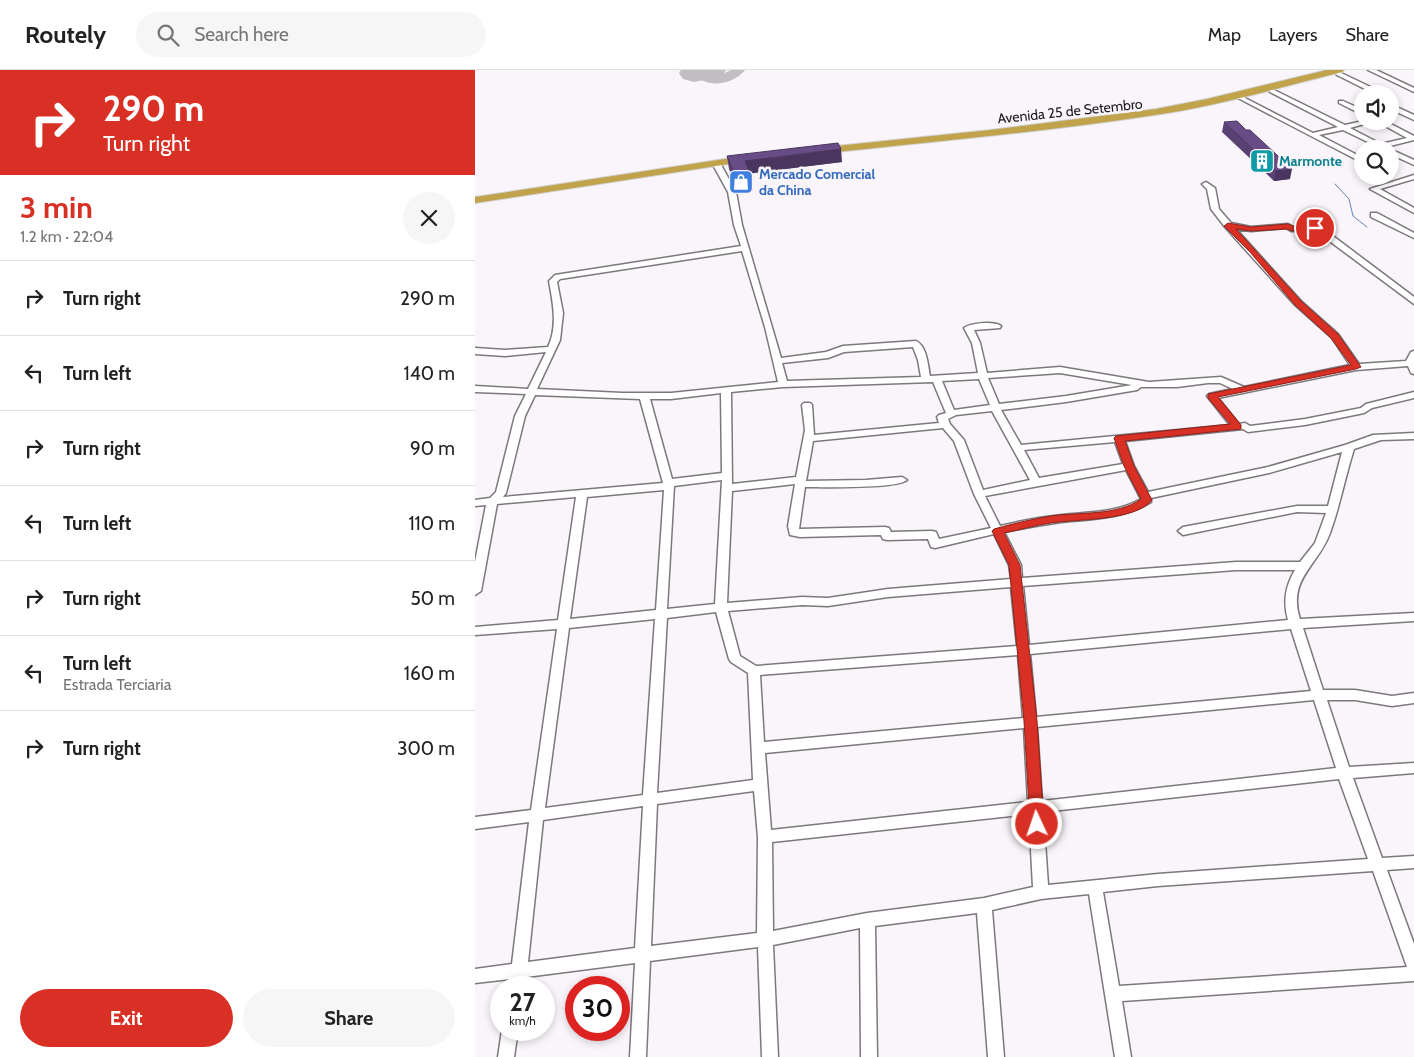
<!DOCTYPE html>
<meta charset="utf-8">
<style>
body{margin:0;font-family:Cabin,sans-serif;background:#f6f6f6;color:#222;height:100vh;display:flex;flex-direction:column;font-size:19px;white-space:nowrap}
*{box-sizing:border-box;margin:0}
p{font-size:16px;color:#767676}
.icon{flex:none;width:28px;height:28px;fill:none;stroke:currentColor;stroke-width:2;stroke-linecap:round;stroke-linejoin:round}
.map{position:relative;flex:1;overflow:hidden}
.details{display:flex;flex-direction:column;background:#fff;width:475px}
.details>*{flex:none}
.top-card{background:#d93025;color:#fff;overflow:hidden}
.fabs{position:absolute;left:879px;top:15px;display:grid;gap:10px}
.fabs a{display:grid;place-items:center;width:45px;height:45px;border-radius:50%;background:#fff;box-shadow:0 2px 8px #0003;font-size:25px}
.speed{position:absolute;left:15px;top:906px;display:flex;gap:10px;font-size:25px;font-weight:700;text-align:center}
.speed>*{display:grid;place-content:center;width:65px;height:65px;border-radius:50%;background:#fff;box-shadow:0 2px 8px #0003;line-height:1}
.speed small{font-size:12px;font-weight:400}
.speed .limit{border:8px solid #d22;background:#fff;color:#111}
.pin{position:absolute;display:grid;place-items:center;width:42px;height:42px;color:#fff;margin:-21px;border:2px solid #fff;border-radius:50%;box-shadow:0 1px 5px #0007}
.me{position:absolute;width:55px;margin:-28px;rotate:357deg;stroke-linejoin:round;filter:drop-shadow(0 0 4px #0008)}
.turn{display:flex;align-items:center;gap:18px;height:105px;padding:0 20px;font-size:22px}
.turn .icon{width:65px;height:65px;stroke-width:2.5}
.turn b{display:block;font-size:35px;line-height:42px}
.round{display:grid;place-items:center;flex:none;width:52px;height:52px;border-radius:26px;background:#f6f6f6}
.summary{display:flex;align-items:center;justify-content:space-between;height:85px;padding:0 20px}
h1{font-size:30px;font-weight:700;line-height:38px;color:#d93025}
.button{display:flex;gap:10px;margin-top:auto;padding:10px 20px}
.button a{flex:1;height:58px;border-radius:30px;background:#d93025;color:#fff;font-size:20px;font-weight:700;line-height:58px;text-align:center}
.button a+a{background:#f6f6f6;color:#222}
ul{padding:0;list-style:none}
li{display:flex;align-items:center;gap:15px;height:75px;padding:0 20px;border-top:1px solid #e0e0e0}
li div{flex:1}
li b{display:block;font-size:19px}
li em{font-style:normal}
header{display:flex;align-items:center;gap:30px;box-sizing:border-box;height:70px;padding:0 25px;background:#fff;border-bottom:1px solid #e0e0e0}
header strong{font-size:24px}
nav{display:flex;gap:28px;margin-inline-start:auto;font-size:18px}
.search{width:350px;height:45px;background:#f6f6f6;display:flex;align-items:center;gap:12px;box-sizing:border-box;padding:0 18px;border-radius:28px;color:#767676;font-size:19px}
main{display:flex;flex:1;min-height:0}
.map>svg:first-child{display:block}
</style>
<header>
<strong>Routely</strong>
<div class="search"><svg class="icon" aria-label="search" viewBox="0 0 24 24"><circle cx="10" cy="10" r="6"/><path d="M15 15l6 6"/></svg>Search here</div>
<nav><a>Map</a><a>Layers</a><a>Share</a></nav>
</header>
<main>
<section class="details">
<div class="top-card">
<div class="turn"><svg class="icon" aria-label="right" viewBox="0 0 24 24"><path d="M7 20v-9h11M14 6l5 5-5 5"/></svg><div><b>290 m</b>Turn right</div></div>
</div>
<div class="summary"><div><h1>3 min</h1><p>1.2 km · 22:04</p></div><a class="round"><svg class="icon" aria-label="close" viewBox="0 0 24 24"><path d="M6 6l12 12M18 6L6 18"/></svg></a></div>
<ul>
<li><svg class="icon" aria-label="right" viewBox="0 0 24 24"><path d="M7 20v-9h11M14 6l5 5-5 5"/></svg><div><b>Turn right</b></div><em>290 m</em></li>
<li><svg class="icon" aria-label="left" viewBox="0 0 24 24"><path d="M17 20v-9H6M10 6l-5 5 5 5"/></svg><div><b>Turn left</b></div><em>140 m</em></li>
<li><svg class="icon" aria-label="right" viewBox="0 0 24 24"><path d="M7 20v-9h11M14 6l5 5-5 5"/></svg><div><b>Turn right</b></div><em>90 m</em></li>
<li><svg class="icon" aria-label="left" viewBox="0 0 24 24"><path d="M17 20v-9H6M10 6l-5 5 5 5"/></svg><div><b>Turn left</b></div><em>110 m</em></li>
<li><svg class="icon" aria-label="right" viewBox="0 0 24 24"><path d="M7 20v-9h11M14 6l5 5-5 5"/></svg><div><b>Turn right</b></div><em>50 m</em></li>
<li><svg class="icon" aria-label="left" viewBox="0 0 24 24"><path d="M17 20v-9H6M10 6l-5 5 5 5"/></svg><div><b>Turn left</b><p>Estrada Terciaria</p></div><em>160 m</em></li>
<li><svg class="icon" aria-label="right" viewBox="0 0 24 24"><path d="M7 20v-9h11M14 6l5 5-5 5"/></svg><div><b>Turn right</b></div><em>300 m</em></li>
</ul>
<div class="button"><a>Exit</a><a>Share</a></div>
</section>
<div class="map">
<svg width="939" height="987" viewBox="0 0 939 987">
<rect width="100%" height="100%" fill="#f9f5fa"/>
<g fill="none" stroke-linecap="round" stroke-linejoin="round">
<path stroke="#6786af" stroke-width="1" d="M 860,114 L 874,129 L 878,146 L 892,157"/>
<path fill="#c2bec2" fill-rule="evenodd" d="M 218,0 L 228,0 L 237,6 L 243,6 L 256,0 L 270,0 C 257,16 230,19 217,2 Z"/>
<path fill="#c2bec2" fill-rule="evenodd" d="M 206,0 L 251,0 L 247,6 L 219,12 L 208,9 L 204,3 Z"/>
<defs>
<path id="minor" d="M 893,0 L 901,0 L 939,18 L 939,22 Z
M 864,2 L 908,23 L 909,24 L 900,24 L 862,5 L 861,4 Z
M 797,19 L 870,55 L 888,51 L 900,51 L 875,58 L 906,74 L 932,68 L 901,51 L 910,51 L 939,66 L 939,70 L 911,77 L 914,79 L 889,79 L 899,75 L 868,60 L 844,65 L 888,88 L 888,93 L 886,92 L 763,28 L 768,27 L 838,63 L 863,57 L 795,22 L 794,21 Z
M 864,31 L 868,31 L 888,40 L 888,45 L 864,33 Z
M 915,34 L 939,45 L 939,50 L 915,39 Z
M 915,79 L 939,90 L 939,95 L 915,84 Z
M 241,91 L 245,93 L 261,122 L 267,155 L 306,288 L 351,282 L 368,276 L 441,271 C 452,276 453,296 455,306 L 503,303 L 497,273 L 489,258 C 496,253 519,251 526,256 L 525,258 L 499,260 L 505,273 L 512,303 L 585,297 L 674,312 L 746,307 L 769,317 L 875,295 L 857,268 L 820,235 L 750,157 L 736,139 L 732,119 L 727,114 L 731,112 L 740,118 L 744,139 L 756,153 L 776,157 L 813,154 L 818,157 L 846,157 L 939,227 L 939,234 L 841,161 L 816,161 L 811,158 L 776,161 L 761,159 L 826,231 L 863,264 L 884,294 L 931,291 L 936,282 L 939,281 L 939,304 L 936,303 L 933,296 L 881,300 L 743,328 L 764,354 L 770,353 L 775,356 L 830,349 L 886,338 L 891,334 L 939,322 L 939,328 L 897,338 L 889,343 L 830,355 L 773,362 L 768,359 L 650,371 L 659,396 L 673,422 L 793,397 L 870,375 L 898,365 L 939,363 L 939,369 L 906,370 L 879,379 C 870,407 865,436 855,463 C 843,496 812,509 825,549 L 939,543 L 939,551 L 828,558 L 848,620 L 880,620 L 917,626 L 939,623 L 939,633 L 917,636 L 880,630 L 852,630 L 874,697 L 939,693 L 939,703 L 878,708 L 907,788 L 939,786 L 939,798 L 912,800 L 939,874 L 939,911 L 647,931 L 656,987 L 640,987 L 614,824 L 566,829 L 517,840 L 529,987 L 513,987 L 502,843 L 400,856 L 402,987 L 386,987 L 385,858 L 298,875 L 303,987 L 287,987 L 283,877 L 175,891 L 171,987 L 155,987 L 160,893 L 51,907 L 50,918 L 34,918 L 35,909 L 0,913 L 0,899 L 37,894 L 54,752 L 0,759 L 0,747 L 56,740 L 82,559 L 0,565 L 0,557 L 83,550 L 101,427 L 22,434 L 6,521 L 0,525 L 0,492 L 11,435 L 0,436 L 0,430 L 15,428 L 21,422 L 40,346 L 51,324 L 0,322 L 0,316 L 53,319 L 71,282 L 30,286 L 0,284 L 0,278 L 30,280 L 73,277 C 83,256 78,233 74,211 L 80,205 L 266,176 L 259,155 L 253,122 L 237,93 ZM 267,181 L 290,257 L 303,312 L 196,323 L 147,323 L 62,319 L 85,270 L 88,243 L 82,212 L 85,209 ZM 438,277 L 443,290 L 446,307 L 312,311 L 307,293 L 353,288 L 369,282 ZM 585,303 L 657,315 L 591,326 L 524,334 L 513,308 ZM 504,309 L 515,335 L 479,340 L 467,311 ZM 458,312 L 471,343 L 464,345 L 462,347 L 464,353 L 339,365 L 337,335 L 335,333 L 329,333 L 327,335 L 330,360 L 321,407 L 257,414 L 256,322 L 308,317 ZM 733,313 L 745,313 L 758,319 L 734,324 L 732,326 L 755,355 L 546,375 L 526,340 L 591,332 L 662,320 L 666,317 L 702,317 ZM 246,323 L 247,403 L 197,409 L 175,329 L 196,329 ZM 60,325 L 165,329 L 188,413 L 28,427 L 31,423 L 50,346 ZM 517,341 L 555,410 L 508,420 L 489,370 L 475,354 L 473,349 L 481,345 ZM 468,358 L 479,371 L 499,424 L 516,458 L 464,469 L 461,462 L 457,461 L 416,462 L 414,458 L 410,457 L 324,459 L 330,417 C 347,417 423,419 432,410 L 427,407 L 391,410 L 331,411 L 338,371 ZM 640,372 L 648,394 L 564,408 L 549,380 ZM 867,382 L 853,436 L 822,436 L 708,457 L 703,461 L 708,465 L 822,442 L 851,443 L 840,473 L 825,492 L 761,492 L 547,508 L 546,495 L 529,462 C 548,458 567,455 586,452 C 617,449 648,449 676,432 L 676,428 L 794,403 ZM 651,400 L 666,429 C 642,443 614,442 587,445 C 566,447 546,451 525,456 L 510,426 ZM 247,410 L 240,534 L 192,539 L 199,416 ZM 320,414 L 313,456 L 315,465 L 325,467 L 406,465 L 408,469 L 412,470 L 453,469 L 456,477 L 460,478 L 519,464 L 534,495 L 536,509 L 413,519 L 353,528 L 327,527 L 252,533 L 257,421 ZM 189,420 L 181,540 L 95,549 L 112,427 ZM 761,500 L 820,500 C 810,517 808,532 813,550 L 554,575 L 548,516 ZM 536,517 L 542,576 L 281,596 L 265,586 L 253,541 L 327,535 L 353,536 L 413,527 ZM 241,542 L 254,589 L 256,592 L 273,603 L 278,710 L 182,723 L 192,548 ZM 180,549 L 168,725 L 70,738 L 94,558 ZM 816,559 L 836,621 L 561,647 L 555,584 ZM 543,585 L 548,648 L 289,672 L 285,605 ZM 839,630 L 861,698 L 567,731 L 562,657 ZM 549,658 L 553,732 L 296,760 L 290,683 ZM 864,709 L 893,789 L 683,804 L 573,815 L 568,742 ZM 279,721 L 283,767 L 282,863 L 176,876 L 182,734 ZM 168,736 L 160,878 L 53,892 L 68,750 ZM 554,744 L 558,817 L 509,828 L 392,843 L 298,861 L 297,772 ZM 898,801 L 932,897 L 644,916 L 628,822 L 683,816 Z
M 939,105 L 939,109 L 905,119 L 939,138 L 939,143 L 895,119 Z
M 896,143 L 902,143 L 939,163 L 939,168 L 896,147 Z
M 27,960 L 43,960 L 39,987 L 23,987 Z"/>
<path id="highway" d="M 852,0 L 869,0 L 867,2 C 805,17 743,36 680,45 C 568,62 455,72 342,84 L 337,81 L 342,78 L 515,60 L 681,39 L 732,29 Z
M 276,85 L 281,88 L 280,90 L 0,133 L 0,127 Z"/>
</defs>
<use href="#minor" stroke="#7c787c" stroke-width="3"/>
<use href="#highway" stroke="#d1d1d1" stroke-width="2"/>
<use href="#minor" fill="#fff" fill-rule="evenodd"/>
<use href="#highway" fill="#c1a34c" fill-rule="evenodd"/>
</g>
<path fill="#594173" d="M 749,52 L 815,109 L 799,111 L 747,62 Z
M 252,86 L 367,92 L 275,103 L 278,120 L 263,121 L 254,99 Z"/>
<path fill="#49355e" d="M 366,79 L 367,92 L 272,104 L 270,91 Z
M 817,99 L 815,109 L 799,111 L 801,101 Z
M 276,106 L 278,120 L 263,121 L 261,108 Z"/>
<path fill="#684c86" stroke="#49355e" d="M 762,51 L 771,60 L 775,60 L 817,99 L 801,101 L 749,52 Z
M 363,73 L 366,79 L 270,91 L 276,106 L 261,108 L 252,86 Z"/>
<path fill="#d93025" stroke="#8d1f18" d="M 753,153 L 776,157 L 813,154 L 818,156 L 843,157 L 844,158 C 837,163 819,163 812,159 L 776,161 L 761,159 L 826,231 L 863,264 L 886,297 L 881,299 L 743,327 L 766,355 L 766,359 L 650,371 L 659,396 L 677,430 C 661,451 601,449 576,453 C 560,455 545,460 529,463 L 545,495 L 562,651 L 569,754 L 567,759 L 562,760 L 557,759 L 555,754 L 549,651 L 534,495 L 517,461 L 519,459 C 537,454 557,449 576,446 C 603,442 643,446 666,429 L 649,396 L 639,368 L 641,366 L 755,354 L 733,328 L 733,324 L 876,295 L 856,268 L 820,235 L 775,182 L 749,156 Z"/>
<defs>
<symbol id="building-square" viewBox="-11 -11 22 22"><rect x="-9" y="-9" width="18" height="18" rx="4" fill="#0f9aa8" stroke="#f9f5fa"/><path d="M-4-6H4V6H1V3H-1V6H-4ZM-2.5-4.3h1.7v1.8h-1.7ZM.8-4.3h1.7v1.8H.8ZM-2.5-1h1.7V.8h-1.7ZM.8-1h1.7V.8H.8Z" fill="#fff"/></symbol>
<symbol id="shop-square" viewBox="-11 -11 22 22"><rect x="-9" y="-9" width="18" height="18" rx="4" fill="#3f7fe0" stroke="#f9f5fa"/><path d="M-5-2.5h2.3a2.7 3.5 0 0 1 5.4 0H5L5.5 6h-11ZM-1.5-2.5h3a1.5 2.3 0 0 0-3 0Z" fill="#fff"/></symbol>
</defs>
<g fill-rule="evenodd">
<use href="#building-square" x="773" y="77" width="28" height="28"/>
<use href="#shop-square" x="252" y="98" width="28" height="28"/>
</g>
<g text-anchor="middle" stroke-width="5" stroke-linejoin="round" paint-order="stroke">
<g font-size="14" fill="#1b1a1b" stroke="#f9f5fa">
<text transform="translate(595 41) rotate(-6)" y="5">Avenida 25 de Setembro</text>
</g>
<g font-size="14" font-weight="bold" fill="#0d838f" stroke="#f9f5fa" text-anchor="start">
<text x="804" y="96">Marmonte</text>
</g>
<g font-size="14" font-weight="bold" fill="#366cbe" stroke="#f9f5fa" text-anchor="start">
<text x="284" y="109">Mercado Comercial<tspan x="284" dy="16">da China</tspan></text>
</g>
</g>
</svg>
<div class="fabs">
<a><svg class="icon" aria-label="sound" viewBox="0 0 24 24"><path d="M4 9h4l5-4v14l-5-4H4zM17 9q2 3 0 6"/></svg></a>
<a><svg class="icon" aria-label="search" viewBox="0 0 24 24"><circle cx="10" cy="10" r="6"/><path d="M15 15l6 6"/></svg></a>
</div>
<div class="speed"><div>27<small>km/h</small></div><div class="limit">30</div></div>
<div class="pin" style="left:840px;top:158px;background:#d93025"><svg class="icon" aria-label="arrive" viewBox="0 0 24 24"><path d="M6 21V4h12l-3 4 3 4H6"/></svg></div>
<svg class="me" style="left:562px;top:754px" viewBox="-20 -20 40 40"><circle r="17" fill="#d93025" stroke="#fff" stroke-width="3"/><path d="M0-11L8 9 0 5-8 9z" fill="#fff"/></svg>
</div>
</main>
